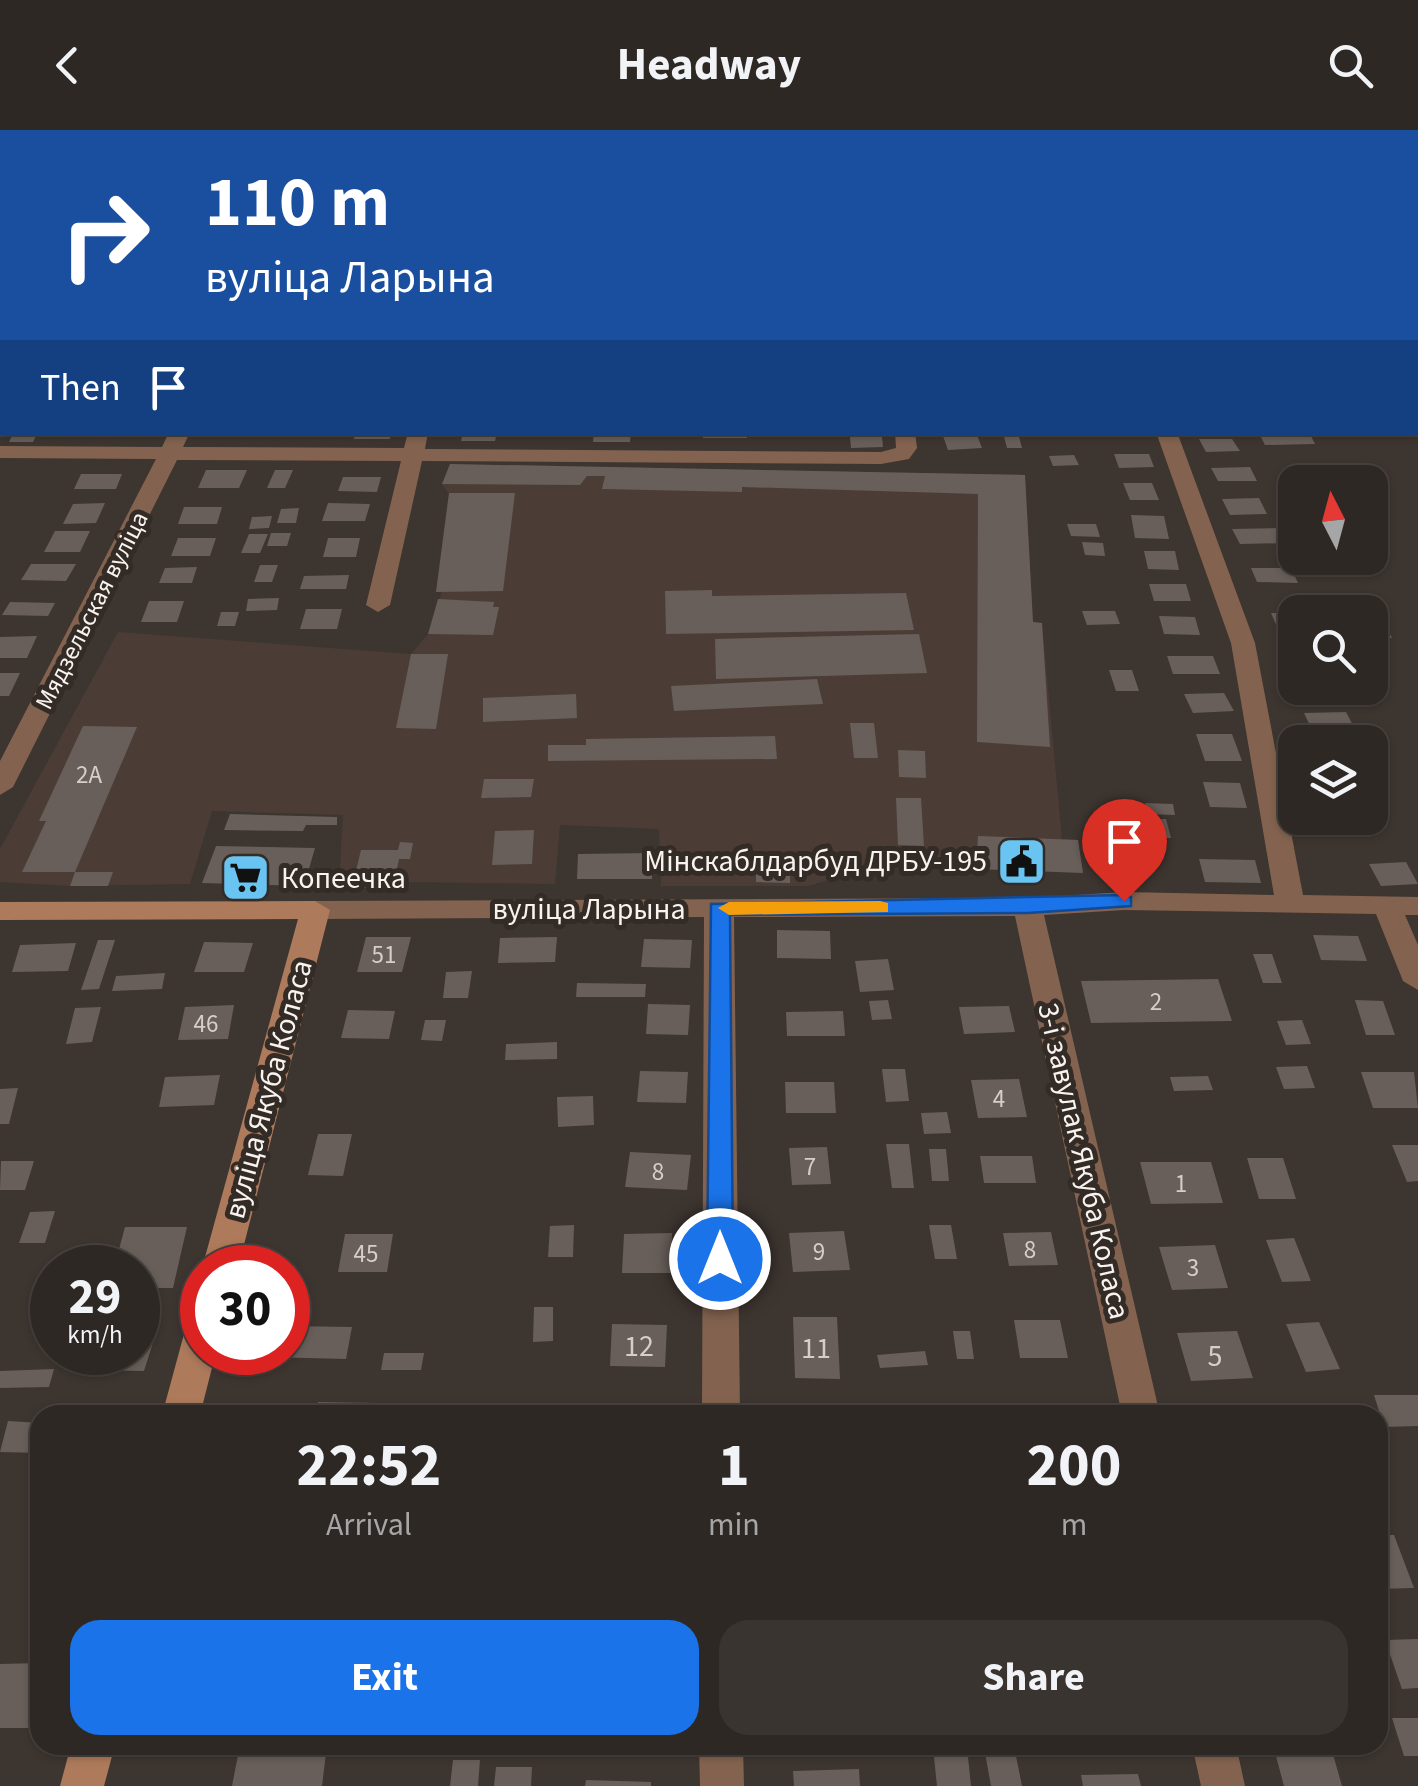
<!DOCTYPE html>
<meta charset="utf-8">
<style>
body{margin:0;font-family:"Source Sans 3",sans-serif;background:#3a3431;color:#f1f3f6;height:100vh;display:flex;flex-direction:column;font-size:38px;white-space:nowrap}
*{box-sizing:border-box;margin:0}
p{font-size:32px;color:#a7a6a6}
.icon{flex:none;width:55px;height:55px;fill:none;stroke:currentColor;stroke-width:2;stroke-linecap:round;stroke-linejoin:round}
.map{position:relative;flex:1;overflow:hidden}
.details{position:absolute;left:30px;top:1275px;width:1358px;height:350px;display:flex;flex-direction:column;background:#2e2824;border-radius:30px;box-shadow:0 2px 8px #0004,0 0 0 2px #494441}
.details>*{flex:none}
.banner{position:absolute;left:0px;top:0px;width:1420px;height:305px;box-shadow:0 2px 8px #0004,0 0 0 2px #494441;background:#1a4fa0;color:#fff;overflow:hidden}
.needle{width:65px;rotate:354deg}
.controls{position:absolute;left:1278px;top:335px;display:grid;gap:20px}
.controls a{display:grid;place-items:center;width:110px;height:110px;border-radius:20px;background:#2e2824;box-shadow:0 2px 8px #0004,0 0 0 2px #494441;font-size:50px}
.speed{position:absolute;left:30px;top:1115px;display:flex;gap:20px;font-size:50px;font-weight:700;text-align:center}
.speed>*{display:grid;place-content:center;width:130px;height:130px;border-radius:50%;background:#2e2824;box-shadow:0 2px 8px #0004,0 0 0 2px #494441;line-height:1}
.speed small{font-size:25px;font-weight:400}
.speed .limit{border:15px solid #d22;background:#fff;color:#111}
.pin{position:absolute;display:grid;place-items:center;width:85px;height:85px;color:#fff;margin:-102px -42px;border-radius:50% 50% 50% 0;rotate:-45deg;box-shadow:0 0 10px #0007}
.pin .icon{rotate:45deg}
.me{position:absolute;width:110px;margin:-55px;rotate:0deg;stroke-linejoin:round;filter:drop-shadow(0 0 8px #0008)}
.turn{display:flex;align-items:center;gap:35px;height:210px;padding:0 40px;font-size:45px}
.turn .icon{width:130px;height:130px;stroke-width:2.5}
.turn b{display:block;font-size:70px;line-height:85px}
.then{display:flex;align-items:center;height:95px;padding:0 40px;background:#0003;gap:20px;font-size:38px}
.eta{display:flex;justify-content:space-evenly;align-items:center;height:170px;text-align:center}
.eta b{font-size:60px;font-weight:700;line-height:70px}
.action{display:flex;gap:20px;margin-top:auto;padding:20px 40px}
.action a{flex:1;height:115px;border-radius:30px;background:#1a73e8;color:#fff;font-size:40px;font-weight:700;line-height:115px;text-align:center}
.action a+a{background:#3a3431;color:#f1f3f6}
header{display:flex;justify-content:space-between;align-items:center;height:130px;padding:0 40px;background:#2e2824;font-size:45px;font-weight:700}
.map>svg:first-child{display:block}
</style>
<header><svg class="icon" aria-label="back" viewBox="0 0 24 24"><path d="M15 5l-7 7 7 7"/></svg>Headway<svg class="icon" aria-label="search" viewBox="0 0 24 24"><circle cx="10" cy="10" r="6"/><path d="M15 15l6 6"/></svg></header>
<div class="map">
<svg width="1418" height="1656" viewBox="0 0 1418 1656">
<rect width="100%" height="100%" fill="#3d3530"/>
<path fill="#4b3d35" d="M 450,334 L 1025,345 L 1033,492 L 1042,493 L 1062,709 L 1078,710 L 1083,743 L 888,733 L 808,756 L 661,756 L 659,699 L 560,695 L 555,754 L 406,752 L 393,758 L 339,757 L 343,685 L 212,681 L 190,754 L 70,756 L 0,752 L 0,719 L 118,502 L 411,524 L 428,504 L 442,462 L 436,462 L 449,364 L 442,354 Z"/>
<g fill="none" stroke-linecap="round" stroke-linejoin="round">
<path stroke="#c38e6b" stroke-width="5" d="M 1387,0 L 1391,2"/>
</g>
<path fill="#685f5a" d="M 14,302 L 38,302 L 33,312 L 9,312 Z
M 355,302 L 391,302 L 390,309 L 354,309 Z
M 463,302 L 497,302 L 495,311 L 461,311 Z
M 594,302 L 631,302 L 630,312 L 593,312 Z
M 703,302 L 747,302 L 747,308 L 703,308 Z
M 1309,302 L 1315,314 L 1265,315 L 1259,303 Z
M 1003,303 L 1018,303 L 1022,318 L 1007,318 Z
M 977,305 L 982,318 L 948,320 L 943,306 Z
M 850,307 L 882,307 L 883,317 L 851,318 Z
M 1199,309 L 1232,309 L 1240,321 L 1206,322 Z
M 1114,324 L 1149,324 L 1154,337 L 1119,338 Z
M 1074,325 L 1079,335 L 1053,336 L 1049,326 Z
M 450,334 L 1025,345 L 1033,492 L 1042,493 L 1050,617 L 977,612 L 978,364 L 742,357 L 742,362 L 602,359 L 605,346 L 587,346 L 580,355 L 442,354 Z
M 1250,337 L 1257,351 L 1218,351 L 1211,338 Z
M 206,340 L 247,340 L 239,358 L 198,358 Z
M 275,340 L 293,340 L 285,358 L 267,358 Z
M 81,344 L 122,344 L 116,359 L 74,359 Z
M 343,347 L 381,347 L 377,362 L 338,361 Z
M 1123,353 L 1152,353 L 1159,370 L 1130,370 Z
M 449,363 L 515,363 L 503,461 L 436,462 Z
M 1259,368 L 1267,384 L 1230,385 L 1222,369 Z
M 105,373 L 96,393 L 63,394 L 73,374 Z
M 328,373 L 370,374 L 365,391 L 322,391 Z
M 184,377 L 222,377 L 217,394 L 178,394 Z
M 299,378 L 296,393 L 277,393 L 281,379 Z
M 1131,385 L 1164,386 L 1169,409 L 1135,408 Z
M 272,386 L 269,398 L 249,399 L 252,387 Z
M 1067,394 L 1096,394 L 1100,407 L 1071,406 Z
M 1282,398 L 1290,413 L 1240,414 L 1232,399 Z
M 55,401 L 90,401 L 80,422 L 44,422 Z
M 271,403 L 291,403 L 287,416 L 267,416 Z
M 249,404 L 268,404 L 260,423 L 241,423 Z
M 178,408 L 216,408 L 210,426 L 171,426 Z
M 328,408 L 360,408 L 356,427 L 323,427 Z
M 1082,412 L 1103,413 L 1105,426 L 1085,425 Z
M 1144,421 L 1175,421 L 1179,440 L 1148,439 Z
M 31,434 L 76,434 L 66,451 L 21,450 Z
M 260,435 L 278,435 L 272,452 L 254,452 Z
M 197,437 L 192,453 L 159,453 L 165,438 Z
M 1251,438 L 1291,438 L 1298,453 L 1257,452 Z
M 349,445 L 346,459 L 300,459 L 304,446 Z
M 1149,454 L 1186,454 L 1191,471 L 1154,471 Z
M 712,460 L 712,466 L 906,463 L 914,500 L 666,504 L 665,461 Z
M 279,468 L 277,480 L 246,481 L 248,469 Z
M 438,469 L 494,472 L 493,477 L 499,477 L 493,505 L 428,504 Z
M 149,471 L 184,471 L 177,492 L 141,492 Z
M 10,472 L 55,473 L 48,486 L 2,485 Z
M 306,479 L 342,479 L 337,499 L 300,499 Z
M 1082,481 L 1115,481 L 1120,494 L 1087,495 Z
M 221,482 L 239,482 L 235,496 L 217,496 Z
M 1271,483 L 1295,483 L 1295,511 L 1283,511 Z
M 1159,486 L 1195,487 L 1200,505 L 1164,504 Z
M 1370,491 L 1383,491 L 1392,508 L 1376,509 Z
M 919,504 L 927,543 L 716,549 L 715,509 Z
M 37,506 L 27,528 L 0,528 L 0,507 Z
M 411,524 L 448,524 L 436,599 L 396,598 Z
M 1167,526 L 1213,526 L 1220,544 L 1173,544 Z
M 1109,540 L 1132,540 L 1139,561 L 1116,561 Z
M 0,543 L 20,543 L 9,566 L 0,566 Z
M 817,549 L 823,574 L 674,581 L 671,556 Z
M 1224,563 L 1234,581 L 1193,583 L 1184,564 Z
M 576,564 L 577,588 L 483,592 L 483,568 Z
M 1346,582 L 1356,601 L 1313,602 L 1304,583 Z
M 850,593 L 874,593 L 878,628 L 854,628 Z
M 83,596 L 137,597 L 75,742 L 113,742 L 108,756 L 70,756 L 75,742 L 22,742 L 46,691 L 39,691 Z
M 1196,604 L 1232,604 L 1242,631 L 1205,631 Z
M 775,606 L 777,629 L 548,631 L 548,615 L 586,615 L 586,609 Z
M 898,620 L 925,621 L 926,648 L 899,647 Z
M 484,649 L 534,649 L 531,667 L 481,668 Z
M 1203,652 L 1240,653 L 1247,678 L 1210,677 Z
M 896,668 L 921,668 L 924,716 L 898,715 Z
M 1145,673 L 1173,674 L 1175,685 L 1147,684 Z
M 230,684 L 337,687 L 337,695 L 306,695 L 303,701 L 224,700 Z
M 1143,689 L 1166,689 L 1171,708 L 1147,708 Z
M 534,700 L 532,734 L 492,735 L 495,701 Z
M 978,706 L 1078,710 L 1083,743 L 976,739 Z
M 400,712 L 413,713 L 410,729 L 399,729 L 393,758 L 352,757 L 361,720 L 398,720 Z
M 216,716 L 315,718 L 304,756 L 202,753 Z
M 652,723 L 652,749 L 577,749 L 578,724 Z
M 1199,729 L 1255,730 L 1261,753 L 1205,752 Z
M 756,732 L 790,732 L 790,753 L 756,752 Z
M 1406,732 L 1418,754 L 1381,756 L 1369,734 Z
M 777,800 L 830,801 L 831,829 L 777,828 Z
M 1313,805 L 1358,806 L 1367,831 L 1321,830 Z
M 366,807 L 411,807 L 402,842 L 357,842 Z
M 557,807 L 555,832 L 498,833 L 500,808 Z
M 644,809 L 692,810 L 690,838 L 641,837 Z
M 98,810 L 115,810 L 99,859 L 81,860 Z
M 204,812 L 253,813 L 244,842 L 194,842 Z
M 76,813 L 68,841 L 12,842 L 20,815 Z
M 1253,824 L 1272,824 L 1282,853 L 1263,853 Z
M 888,829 L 894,860 L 860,862 L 855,831 Z
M 472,841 L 468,868 L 443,868 L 446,842 Z
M 165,843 L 162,859 L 112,861 L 116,846 Z
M 1218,849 L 1232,891 L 1091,893 L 1081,851 Z
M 577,853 L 646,854 L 645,867 L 576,867 Z
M 888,870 L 892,889 L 872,890 L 869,871 Z
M 1355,870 L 1383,871 L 1395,905 L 1366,905 Z
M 648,874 L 690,875 L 688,905 L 646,904 Z
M 234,875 L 228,909 L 178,910 L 185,877 Z
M 1009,876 L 1015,902 L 964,904 L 959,877 Z
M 101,877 L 92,912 L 66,914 L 75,878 Z
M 348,880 L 395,881 L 389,909 L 341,908 Z
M 843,881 L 845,906 L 787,906 L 786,882 Z
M 425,890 L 446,890 L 442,911 L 421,910 Z
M 1302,890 L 1311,914 L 1286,915 L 1277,891 Z
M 557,912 L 557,929 L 505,930 L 506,914 Z
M 1307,936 L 1315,958 L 1284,959 L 1276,937 Z
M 882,939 L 905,939 L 909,971 L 886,972 Z
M 640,941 L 688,942 L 686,973 L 637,972 Z
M 1361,942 L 1414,942 L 1418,978 L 1373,978 Z
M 220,945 L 214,975 L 159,977 L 165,947 Z
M 1208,946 L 1213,960 L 1174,961 L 1170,947 Z
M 1019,949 L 1027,987 L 978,988 L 971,950 Z
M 785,952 L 834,952 L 836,983 L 786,983 Z
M 18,958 L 9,994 L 0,994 L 0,959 Z
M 593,966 L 594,995 L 558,997 L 557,967 Z
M 947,982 L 951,1003 L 924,1004 L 921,983 Z
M 318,1004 L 352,1004 L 343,1046 L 308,1045 Z
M 886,1014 L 909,1014 L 914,1058 L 892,1058 Z
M 1392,1015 L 1418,1015 L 1418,1051 L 1407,1052 Z
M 827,1017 L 831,1054 L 792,1055 L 789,1018 Z
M 929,1019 L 946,1019 L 949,1051 L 932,1051 Z
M 630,1022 L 691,1025 L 687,1060 L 625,1057 Z
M 980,1026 L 1032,1026 L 1036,1053 L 984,1053 Z
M 1247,1028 L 1283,1028 L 1296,1069 L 1259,1069 Z
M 1,1031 L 34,1031 L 25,1060 L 0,1060 Z
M 1140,1032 L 1211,1032 L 1223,1073 L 1151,1074 Z
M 55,1081 L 45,1113 L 19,1113 L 30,1082 Z
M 574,1095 L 573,1127 L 548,1127 L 550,1096 Z
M 929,1095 L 951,1095 L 957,1129 L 935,1129 Z
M 125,1097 L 187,1097 L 173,1158 L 138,1158 L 138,1138 L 114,1138 Z
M 844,1101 L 850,1140 L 793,1142 L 789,1103 Z
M 1051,1102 L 1058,1135 L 1009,1136 L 1003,1103 Z
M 672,1103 L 671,1143 L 622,1143 L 624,1104 Z
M 345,1104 L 393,1104 L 387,1142 L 338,1142 Z
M 1294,1108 L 1311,1151 L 1282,1152 L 1266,1110 Z
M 1215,1115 L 1228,1158 L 1172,1160 L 1159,1117 Z
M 534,1177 L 553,1177 L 553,1211 L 533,1212 Z
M 793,1187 L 837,1187 L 840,1249 L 795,1248 Z
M 1014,1190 L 1060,1190 L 1068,1228 L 1020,1228 Z
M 1319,1192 L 1340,1239 L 1306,1242 L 1286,1194 Z
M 612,1194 L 667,1195 L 665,1237 L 610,1236 Z
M 288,1196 L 352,1197 L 346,1229 L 267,1227 L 268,1222 L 288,1222 Z
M 138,1200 L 157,1200 L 144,1241 L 82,1240 L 87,1222 L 138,1222 Z
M 953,1201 L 970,1201 L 974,1229 L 957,1229 Z
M 1237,1201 L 1253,1248 L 1191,1251 L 1177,1203 Z
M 925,1221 L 928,1235 L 880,1238 L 877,1225 Z
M 384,1223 L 424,1223 L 421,1240 L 381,1240 Z
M 54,1239 L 49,1257 L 0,1258 L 0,1241 Z
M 1374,1265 L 1418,1265 L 1418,1296 L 1384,1297 Z
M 318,1272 L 380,1273 L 378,1285 L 315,1285 Z
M 1077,1279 L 1078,1285 L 1029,1285 L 1028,1280 Z
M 8,1291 L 40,1293 L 40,1323 L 0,1322 Z
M 1378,1405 L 1394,1405 L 1414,1458 L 1378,1459 Z
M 1418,1509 L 1418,1558 L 1402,1559 L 1385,1510 Z
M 40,1533 L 40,1568 L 33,1598 L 0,1598 L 0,1534 Z
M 1392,1588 L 1418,1588 L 1418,1626 L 1404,1626 Z
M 240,1615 L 327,1615 L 322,1656 L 232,1656 Z
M 1331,1617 L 1342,1656 L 1284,1656 L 1274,1619 Z
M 1015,1621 L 1022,1656 L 991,1656 L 985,1623 Z
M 934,1627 L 968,1627 L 971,1656 L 937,1656 Z
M 453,1630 L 480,1630 L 478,1656 L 450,1656 Z
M 496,1637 L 532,1637 L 531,1656 L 494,1656 Z
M 859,1639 L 860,1656 L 794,1656 L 793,1641 Z
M 1138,1644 L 1141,1656 L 1083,1656 L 1081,1645 Z
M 586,1650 L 651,1652 L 651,1656 L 585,1656 Z"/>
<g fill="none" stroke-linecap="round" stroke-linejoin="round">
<path fill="#83634f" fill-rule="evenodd" d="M 680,0 L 696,0 L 696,2 L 681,2 Z
M 871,0 L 887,0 L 887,2 L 872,2 Z
M 1049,0 L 1065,0 L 1065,2 L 1050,2 Z
M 1220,0 L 1237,0 L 1239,2 L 1222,2 Z
M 2,169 L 2,183 L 0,184 L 0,170 Z
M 169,302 L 190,302 L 183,317 L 404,318 L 408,302 L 428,302 L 425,319 L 881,322 L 896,318 L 895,302 L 915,302 L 917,318 L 909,329 L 881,334 L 422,331 L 390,475 L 378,482 L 366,475 L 401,331 L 177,330 L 13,657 L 0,665 L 0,631 L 156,329 L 0,328 L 0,316 L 162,317 Z
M 1156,302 L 1177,302 L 1255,513 L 1303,765 L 1418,767 L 1418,785 L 1405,785 L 1418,815 L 1418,860 L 1403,851 L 1376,784 L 1124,780 L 1044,785 L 1160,1285 L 1122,1285 L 1015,786 L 734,787 L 740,1285 L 702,1285 L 704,787 L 315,789 L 300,780 L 315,771 L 1028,768 L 1124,762 L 1274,765 L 1231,513 Z
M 699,1615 L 743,1615 L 744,1656 L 700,1656 Z
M 1192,1615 L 1236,1615 L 1245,1656 L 1201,1656 Z"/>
<path fill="#ad7a5b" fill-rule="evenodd" d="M 315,771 L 330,780 L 238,1138 L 202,1138 L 298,789 L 0,790 L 0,772 Z
M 202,1190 L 202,1222 L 216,1222 L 200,1285 L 162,1285 L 184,1204 L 189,1194 Z
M 71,1615 L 115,1615 L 104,1656 L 60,1656 Z"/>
</g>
<path fill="#1a73e8" stroke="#114b97" stroke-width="2.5" d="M 1124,765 L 1131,767 L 1131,776 L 1028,783 L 730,785 L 733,1129 L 720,1139 L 711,1136 L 707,1129 L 711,774 Z"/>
<path fill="#f59e0b" d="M 880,771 L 888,773 L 888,782 L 729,785 L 718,778 L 729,772 Z"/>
<defs>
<symbol id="civic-square" viewBox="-11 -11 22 22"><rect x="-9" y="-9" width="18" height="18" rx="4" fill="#69c4f1" stroke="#332b26"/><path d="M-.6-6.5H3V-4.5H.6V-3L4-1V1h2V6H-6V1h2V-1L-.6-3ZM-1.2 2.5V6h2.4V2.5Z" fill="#111"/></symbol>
<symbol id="supermarket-square" viewBox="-11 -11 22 22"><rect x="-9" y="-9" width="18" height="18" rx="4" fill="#69c4f1" stroke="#332b26"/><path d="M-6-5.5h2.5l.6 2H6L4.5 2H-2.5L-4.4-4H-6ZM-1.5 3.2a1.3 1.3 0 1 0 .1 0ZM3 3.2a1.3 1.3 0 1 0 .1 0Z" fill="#111"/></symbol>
</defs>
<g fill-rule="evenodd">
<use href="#civic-square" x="994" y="704" width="55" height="55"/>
<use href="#supermarket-square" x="218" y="720" width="55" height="55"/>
</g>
<g text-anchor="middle" stroke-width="10" stroke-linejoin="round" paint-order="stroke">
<g font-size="25" fill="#f9f3f0" stroke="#332b26">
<text transform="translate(91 480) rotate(-63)" y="9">Мядзельская вуліца</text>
</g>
<g font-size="25" fill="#d5ceca">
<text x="89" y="653">2А</text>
<text x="384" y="833">51</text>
<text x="1156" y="880">2</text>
<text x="206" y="902">46</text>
<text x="999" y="977">4</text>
<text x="810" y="1045">7</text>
<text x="658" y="1050">8</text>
<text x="1181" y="1062">1</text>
<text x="1030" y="1128">8</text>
<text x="819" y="1130">9</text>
<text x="366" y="1132">45</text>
<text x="1193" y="1146">3</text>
</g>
<g font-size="30" fill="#f9f3f0" stroke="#332b26" text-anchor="end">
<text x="987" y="741">Мінскаблдарбуд ДРБУ-195</text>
<text x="281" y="758" text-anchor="start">Копеечка</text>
</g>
<g font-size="30" fill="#f9f3f0" stroke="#332b26">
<text x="589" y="789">вуліца Ларына</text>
<text transform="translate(268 959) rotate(-75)" y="10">вуліца Якуба Коласа</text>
<text transform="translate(1084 1031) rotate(77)" y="10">3-і завулак Якуба Коласа</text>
</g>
<g font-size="30" fill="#d5ceca">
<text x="639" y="1226">12</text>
<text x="816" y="1228">11</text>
<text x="1215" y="1236">5</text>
</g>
</g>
</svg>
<div class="controls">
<a><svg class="needle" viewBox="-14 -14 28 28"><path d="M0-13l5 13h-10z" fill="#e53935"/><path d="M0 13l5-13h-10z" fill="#a7a6a6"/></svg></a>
<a><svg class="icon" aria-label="search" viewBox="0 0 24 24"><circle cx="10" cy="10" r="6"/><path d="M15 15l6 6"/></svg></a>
<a><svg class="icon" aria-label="layers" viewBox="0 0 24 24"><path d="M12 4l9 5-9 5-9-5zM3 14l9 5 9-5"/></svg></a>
</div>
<div class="speed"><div>29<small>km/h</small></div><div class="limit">30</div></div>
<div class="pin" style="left:1124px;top:771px;background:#d93025"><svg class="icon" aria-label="arrive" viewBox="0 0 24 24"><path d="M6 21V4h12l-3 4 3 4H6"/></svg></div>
<svg class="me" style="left:720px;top:1129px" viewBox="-20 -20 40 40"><circle r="17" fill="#1a73e8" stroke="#fff" stroke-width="3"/><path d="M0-11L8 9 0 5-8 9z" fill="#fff"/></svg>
<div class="banner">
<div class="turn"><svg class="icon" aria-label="right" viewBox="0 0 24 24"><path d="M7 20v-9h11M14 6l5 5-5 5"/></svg><div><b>110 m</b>вуліца Ларына</div></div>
<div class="then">Then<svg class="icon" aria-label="arrive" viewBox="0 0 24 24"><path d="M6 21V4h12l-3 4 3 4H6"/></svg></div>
</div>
<section class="details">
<div class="eta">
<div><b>22:52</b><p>Arrival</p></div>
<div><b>1</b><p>min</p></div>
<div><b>200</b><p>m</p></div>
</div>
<div class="action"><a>Exit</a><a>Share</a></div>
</section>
</div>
